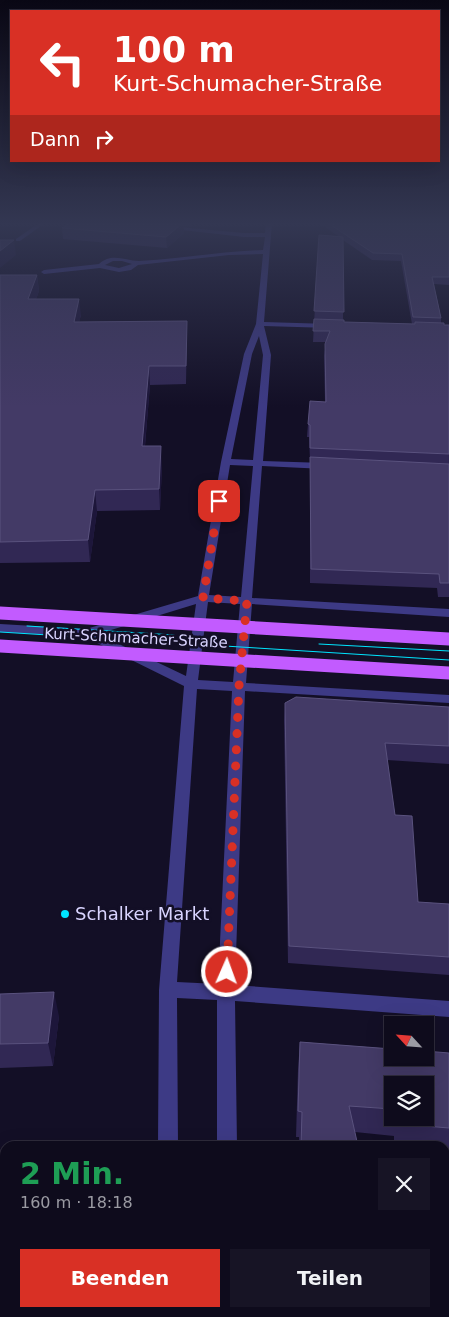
<!DOCTYPE html>
<html lang="de">
<meta charset="utf-8">
<style>
body{margin:0;font-family:"DejaVu Sans",sans-serif;background:#171425;color:#f1f3f6;height:100vh;display:flex;flex-direction:column;font-size:19px;white-space:nowrap}
*{box-sizing:border-box;margin:0}
p{font-size:16px;color:#9b9ba3}
.icon{flex:none;width:28px;height:28px;fill:none;stroke:currentColor;stroke-width:2;stroke-linecap:round;stroke-linejoin:round}
.map{position:relative;flex:1;overflow:hidden}
.panel{position:absolute;left:0px;top:1141px;width:450px;height:176px;display:flex;flex-direction:column;background:#0e0b1c;border-radius:15px 15px 0 0;box-shadow:0 5px 20px #0002,0 0 0 1px #2e2b3b}
.panel>*{flex:none}
.banner{position:absolute;left:10px;top:10px;width:430px;height:152px;border-radius:0px;box-shadow:0 5px 20px #0002,0 0 0 1px #2e2b3b;background:#d93025;color:#fff;overflow:hidden}
.needle{width:32px;rotate:296deg}
.fabs{position:absolute;left:384px;top:1016px;display:grid;gap:10px}
.fabs a{display:grid;place-items:center;width:50px;height:50px;border-radius:0px;background:#0e0b1c;box-shadow:0 5px 20px #0002,0 0 0 1px #2e2b3b;font-size:25px}
.pin{position:absolute;display:grid;place-items:center;width:42px;height:42px;color:#fff;margin:-21px;border-radius:10px;box-shadow:0 2px 8px #0006}
.me{position:absolute;width:55px;margin:-28px;rotate:2deg;stroke-linejoin:round;filter:drop-shadow(0 0 4px #0008)}
.turn{display:flex;align-items:center;gap:18px;height:105px;padding:0 20px;font-size:22px}
.turn .icon{width:65px;height:65px;stroke-width:2.5}
.turn b{display:block;font-size:35px;line-height:42px}
.then{display:flex;align-items:center;height:48px;padding:0 20px;background:#0003;gap:10px;font-size:19px}
.round{display:grid;place-items:center;flex:none;width:52px;height:52px;border-radius:0px;background:#171425}
.overview{display:flex;align-items:center;justify-content:space-between;height:85px;padding:0 20px}
h1{font-size:30px;font-weight:700;line-height:38px;color:#1e9e55}
.primary-button{display:flex;gap:10px;margin-top:auto;padding:10px 20px}
.primary-button a{flex:1;height:58px;border-radius:0px;background:#d93025;color:#fff;font-size:20px;font-weight:700;line-height:58px;text-align:center}
.primary-button a+a{background:#171425;color:#f1f3f6}
.map>svg:first-child{display:block}
</style>
<div class="map">
<svg width="449" height="1317" viewBox="0 0 449 1317">
<rect width="100%" height="100%" fill="#130f26"/>
<g fill="none" stroke-linecap="round" stroke-linejoin="round">
<path fill="#3d3a85" fill-rule="evenodd" d="M 39,223 L 45,223 L 20,241 L 16,241 L 16,239 Z
M 266,223 L 272,223 L 264,322 L 330,324 L 334,326 L 330,328 L 264,326 L 271,355 L 263,461 L 325,463 L 330,466 L 325,469 L 262,466 L 252,598 L 449,609 L 449,617 L 252,604 L 246,683 L 449,695 L 449,703 L 245,691 L 235,985 L 449,1001 L 449,1017 L 235,1001 L 237,1146 L 217,1146 L 217,1000 L 177,998 L 178,1146 L 158,1146 L 159,990 L 184,686 L 85,637 L 0,632 L 0,624 L 86,629 L 198,596 L 221,462 L 244,354 L 256,324 L 263,254 L 229,255 L 138,265 L 131,270 L 119,272 L 100,268 L 44,274 L 41,272 L 44,270 L 99,264 C 112,252 125,261 139,261 C 181,259 222,251 263,250 L 265,237 L 244,237 L 165,228 L 168,226 L 244,233 L 265,233 ZM 122,261 L 132,264 L 119,268 L 105,265 L 113,261 ZM 259,336 L 263,355 L 253,460 L 231,459 L 252,354 ZM 230,465 L 253,466 L 241,597 L 209,595 ZM 208,602 L 240,604 L 233,682 L 198,680 ZM 196,604 L 186,676 L 98,634 ZM 197,689 L 232,691 L 218,984 L 177,982 Z
M 157,1312 L 179,1312 L 179,1317 L 157,1317 Z
M 219,1312 L 241,1312 L 241,1317 L 219,1317 Z"/>
<path stroke="#00e5ff" stroke-width="1" d="M 27,626 L 174,635
M 0,632 L 449,660
M 319,644 L 449,651"/>
<path stroke="#c25bff" stroke-width="13" d="M 0,613 L 449,639
M 0,646 L 449,673"/>
</g>
<path fill="#312854" fill-rule="evenodd" d="M 70,223 L 196,223 L 191,227 L 184,226 L 184,233 L 167,248 L 63,239 L 62,228 Z
M 322,223 L 449,223 L 449,285 L 434,284 L 441,318 L 441,323 L 444,325 L 449,325 L 449,597 L 438,597 L 437,588 L 310,583 L 310,461 L 309,437 L 307,437 L 308,424 L 325,402 L 324,356 L 326,342 L 313,342 L 319,235 L 338,236 L 322,225 ZM 343,240 L 372,260 L 401,261 L 412,324 L 344,322 L 343,320 Z
M 0,275 L 37,275 L 39,291 L 36,299 L 81,315 L 79,322 L 187,321 L 186,384 L 150,385 L 145,446 L 162,466 L 160,510 L 97,511 L 90,562 L 0,563 Z
M 285,703 L 449,707 L 449,764 L 387,760 L 395,815 L 418,902 L 449,904 L 449,975 L 288,963 L 284,720 Z
M 0,994 L 59,1016 L 53,1066 L 0,1068 Z
M 300,1042 L 449,1053 L 449,1154 L 445,1154 L 445,1146 L 394,1146 L 394,1136 L 355,1132 L 358,1146 L 299,1146 L 299,1137 L 296,1137 L 298,1069 ZM 392,1085 L 425,1118 L 392,1118 Z
M 313,1312 L 418,1312 L 419,1317 L 314,1317 Z"/>
<path fill="#1d163a" d="M 183,223 L 184,233 L 167,248 L 166,237 Z
M 191,223 L 196,223 L 191,227 Z
M 14,240 L 16,255 L 0,268 L 0,251 Z
M 37,275 L 39,291 L 30,316 L 28,299 Z
M 79,299 L 81,315 L 75,340 L 74,322 Z
M 187,321 L 187,339 L 186,384 L 186,366 Z
M 149,366 L 150,385 L 143,466 L 142,446 Z
M 161,446 L 162,466 L 160,510 L 159,489 Z
M 95,490 L 97,511 L 90,562 L 88,540 Z
M 54,992 L 59,1016 L 53,1066 L 48,1043 Z"/>
<path fill="#433a66" stroke="#5a527e" d="M 70,223 L 183,223 L 166,237 L 62,228 Z
M 328,223 L 449,223 L 449,277 L 432,277 L 441,318 L 413,317 L 402,254 L 373,253 Z
M 319,235 L 343,237 L 344,312 L 314,311 Z
M 0,240 L 14,240 L 0,251 Z
M 0,275 L 37,275 L 28,299 L 79,299 L 74,322 L 187,321 L 186,366 L 149,366 L 142,446 L 161,446 L 159,489 L 95,490 L 88,540 L 0,542 Z
M 314,319 L 344,320 L 344,322 L 415,324 L 415,322 L 444,323 L 444,325 L 449,325 L 449,454 L 310,448 L 310,425 L 308,424 L 310,401 L 326,402 L 325,344 L 330,331 L 313,331 Z
M 310,457 L 449,464 L 449,583 L 440,583 L 439,574 L 311,569 Z
M 296,697 L 449,707 L 449,746 L 385,743 L 395,815 L 412,816 L 418,902 L 449,904 L 449,957 L 289,946 L 285,703 Z
M 54,992 L 48,1043 L 0,1044 L 0,994 Z
M 300,1042 L 392,1049 L 392,1058 L 425,1058 L 425,1051 L 449,1053 L 449,1128 L 401,1124 L 400,1118 L 425,1118 L 425,1085 L 392,1085 L 392,1109 L 349,1106 L 358,1146 L 301,1146 L 302,1112 L 298,1111 Z
M 319,1312 L 418,1312 L 419,1317 L 320,1317 Z"/>
<linearGradient id="sky" x2="0" y2="1"><stop stop-color="#0a0815"/><stop offset="0.55" stop-color="#333752"/><stop offset="1" stop-color="#333752" stop-opacity="0"/></linearGradient>
<rect width="449" height="407" fill="url(#sky)"/>
<g fill="none" stroke-linecap="round" stroke-linejoin="round">
<path stroke="#d93025" stroke-width="9" stroke-dasharray="0 16.2" d="M 219,501 L 203,598 L 247,601 L 239,686 L 227,972"/>
</g>
<circle fill="#00e5ff" stroke="#130f26" stroke-width="2" cx="65" cy="914" r="5"/>
<g text-anchor="middle" stroke-width="5" stroke-linejoin="round" paint-order="stroke">
<g font-size="15" fill="#d9d4ff" stroke="#130f26">
<text transform="translate(136 638) rotate(3)" y="5">Kurt-Schumacher-Straße</text>
</g>
<g font-size="18" fill="#d9d4ff" stroke="#130f26" text-anchor="start">
<text x="75" y="920">Schalker Markt</text>
</g>
</g>
</svg>
<div class="fabs">
<a><svg class="needle" viewBox="-14 -14 28 28"><path d="M0-13l5 13h-10z" fill="#e53935"/><path d="M0 13l5-13h-10z" fill="#9b9ba3"/></svg></a>
<a><svg class="icon" aria-label="layers" viewBox="0 0 24 24"><path d="M12 4l9 5-9 5-9-5zM3 14l9 5 9-5"/></svg></a>
</div>
<div class="pin" style="left:219px;top:501px;background:#d93025"><svg class="icon" aria-label="arrive" viewBox="0 0 24 24"><path d="M6 21V4h12l-3 4 3 4H6"/></svg></div>
<svg class="me" style="left:227px;top:972px" viewBox="-20 -20 40 40"><circle r="17" fill="#d93025" stroke="#fff" stroke-width="3"/><path d="M0-11L8 9 0 5-8 9z" fill="#fff"/></svg>
<div class="banner">
<div class="turn"><svg class="icon" aria-label="left" viewBox="0 0 24 24"><path d="M17 20v-9H6M10 6l-5 5 5 5"/></svg><div><b>100 m</b>Kurt-Schumacher-Straße</div></div>
<div class="then">Dann<svg class="icon" aria-label="right" viewBox="0 0 24 24"><path d="M7 20v-9h11M14 6l5 5-5 5"/></svg></div>
</div>
<section class="panel">
<div class="overview"><div><h1>2 Min.</h1><p>160 m · 18:18</p></div><a class="round"><svg class="icon" aria-label="close" viewBox="0 0 24 24"><path d="M6 6l12 12M18 6L6 18"/></svg></a></div>
<div class="primary-button"><a>Beenden</a><a>Teilen</a></div>
</section>
</div>
